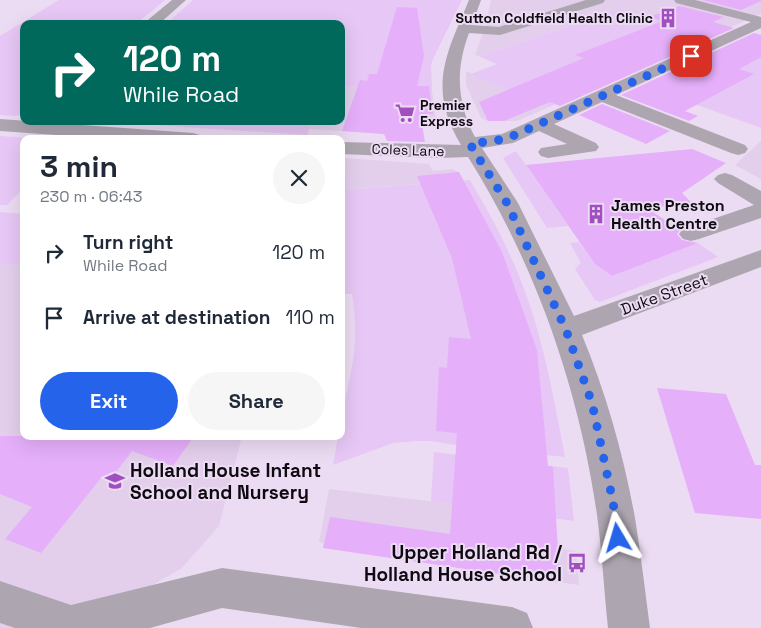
<!DOCTYPE html>
<meta charset="utf-8">
<style>
body{margin:0;font-family:"Space Grotesk",sans-serif;background:#f6f6f7;color:#1f2937;height:100vh;display:flex;flex-direction:column;font-size:19px;white-space:nowrap}
*{box-sizing:border-box;margin:0}
p{font-size:16px;color:#747a83}
.icon{flex:none;width:28px;height:28px;fill:none;stroke:currentColor;stroke-width:2;stroke-linecap:round;stroke-linejoin:round}
.map{position:relative;flex:1;overflow:hidden}
.details{position:absolute;left:20px;top:135px;width:325px;height:305px;display:flex;flex-direction:column;background:#fff;border-radius:10px;box-shadow:0 5px 20px #0002}
.details>*{flex:none}
.top-card{position:absolute;left:20px;top:20px;width:325px;height:105px;border-radius:10px;box-shadow:0 5px 20px #0002;background:#00695c;color:#fff;overflow:hidden}
.pin{position:absolute;display:grid;place-items:center;width:42px;height:42px;color:#fff;margin:-21px;border-radius:10px;box-shadow:0 2px 8px #0006}
.me{position:absolute;width:55px;margin:-28px;rotate:353deg;stroke-linejoin:round;filter:drop-shadow(0 0 4px #0008)}
.turn{display:flex;align-items:center;gap:18px;height:105px;padding:0 20px;font-size:22px}
.turn .icon{width:65px;height:65px;stroke-width:2.5}
.turn b{display:block;font-size:35px;line-height:42px}
.round{display:grid;place-items:center;flex:none;width:52px;height:52px;border-radius:26px;background:#f6f6f7}
.summary{display:flex;align-items:center;justify-content:space-between;height:85px;padding:0 20px}
h1{font-size:30px;font-weight:700;line-height:38px}
.primary-button{display:flex;gap:10px;margin-top:auto;padding:10px 20px}
.primary-button a{flex:1;height:58px;border-radius:30px;background:#2563eb;color:#fff;font-size:20px;font-weight:700;line-height:58px;text-align:center}
.primary-button a+a{background:#f6f6f7;color:#1f2937}
ul{padding:0;list-style:none}
li{display:flex;align-items:center;gap:15px;height:65px;padding:0 20px}
li div{flex:1}
li b{display:block;font-size:19px}
li em{font-style:normal}
.map>svg:first-child{display:block}
</style>
<div class="map">
<svg width="761" height="628" viewBox="0 0 761 628">
<rect width="100%" height="100%" fill="#ecdcf3"/>
<path fill="#e3cfec" d="M 491,0 L 761,0 L 761,14 L 711,36 L 620,9 L 479,56 L 475,55 L 486,24 Z
M 466,71 L 549,107 L 517,121 L 488,121 L 481,118 L 466,85 Z
M 341,86 L 432,91 L 436,119 L 421,122 L 424,134 L 388,134 L 310,129 L 313,121 L 341,121 Z
M 761,141 L 761,179 L 735,165 Z
M 345,158 L 429,164 L 433,171 L 452,169 L 459,172 L 463,180 L 347,190 Z
M 24,263 L 24,436 L 242,436 L 219,526 L 182,568 L 132,597 L 143,628 L 0,628 L 0,265 Z
M 329,489 L 453,504 L 482,538 L 576,551 L 579,585 L 323,548 L 324,543 L 319,542 Z"/>
<path fill="#e7c7f5" d="M 59,0 L 165,0 L 136,24 L 24,24 L 24,89 L 22,91 L 24,91 L 24,114 L 15,116 L 0,115 L 0,36 Z
M 193,0 L 462,0 L 433,59 L 431,65 L 432,91 L 341,86 L 341,24 L 166,24 Z
M 620,9 L 711,36 L 549,107 L 471,74 L 497,64 L 479,56 Z
M 761,35 L 761,128 L 648,87 Z
M 95,121 L 313,121 L 307,135 Z
M 0,136 L 44,139 L 24,139 L 24,188 L 7,205 L 0,205 Z
M 516,151 L 568,226 L 547,228 L 503,158 Z
M 341,157 L 345,158 L 347,190 L 470,180 C 483,203 497,226 508,251 C 539,315 552,387 565,457 L 482,449 L 430,441 L 416,441 L 393,443 L 333,465 L 338,436 L 341,436 C 341,407 351,381 354,352 C 356,333 355,313 352,294 L 341,294 Z
M 0,212 L 24,214 L 24,263 L 0,265 Z
M 579,242 L 595,264 L 612,276 L 698,243 L 718,257 L 600,302 L 595,300 L 575,269 L 581,263 L 570,243 Z
M 434,452 L 568,468 L 574,521 L 431,501 Z"/>
<path fill="#e5affa" d="M 703,0 L 761,0 L 761,1 L 741,10 Z
M 679,6 L 724,17 L 713,22 L 734,28 L 560,106 L 550,102 L 504,121 L 488,121 L 479,102 L 584,58 L 575,55 L 663,21 L 649,17 Z
M 397,7 L 417,8 L 424,56 L 417,86 L 429,86 L 433,114 L 420,114 L 425,142 L 387,141 L 384,134 L 342,131 L 360,80 L 367,81 L 369,74 L 377,74 Z
M 754,33 L 761,35 L 761,57 L 739,69 L 754,74 L 685,111 L 698,116 L 689,121 L 621,95 Z
M 602,104 L 670,131 L 646,144 L 579,115 Z
M 692,149 L 726,163 L 682,193 L 692,203 L 647,208 L 680,230 L 677,234 L 682,240 L 698,243 L 612,276 L 595,264 L 526,165 Z
M 459,172 L 502,252 L 537,350 L 548,466 L 553,467 L 560,583 L 323,548 L 330,517 L 450,534 L 457,433 L 436,431 L 439,367 L 447,368 L 449,337 L 471,339 L 452,258 L 417,176 Z
M 657,388 L 726,394 L 755,465 L 761,465 L 761,519 L 695,513 Z
M 0,436 L 194,436 L 173,466 L 132,451 L 109,481 L 101,478 L 41,553 L 5,539 L 32,507 L 0,494 Z"/>
<g fill="none" stroke-linecap="round" stroke-linejoin="round">
<path fill="#ada6b0" fill-rule="evenodd" d="M 172,0 L 186,0 L 159,24 L 143,24 Z
M 469,0 L 481,0 L 472,25 L 499,27 L 586,0 L 605,0 L 603,3 L 500,35 L 469,33 C 455,70 457,103 475,137 L 502,134 L 751,22 L 676,3 L 674,0 L 695,0 L 761,17 L 761,28 L 616,95 L 745,145 L 748,149 L 745,153 L 738,155 L 731,153 L 602,102 L 554,124 L 596,143 L 599,147 L 596,151 L 548,158 L 541,156 L 538,152 L 541,148 L 567,144 L 539,131 L 513,143 L 482,148 L 518,203 L 574,316 L 761,250 L 761,267 L 582,335 C 606,393 624,456 635,518 C 641,555 645,591 650,628 L 608,628 C 604,590 602,552 597,515 C 579,389 536,265 468,157 L 439,158 L 341,154 L 341,142 L 461,145 C 427,88 446,55 469,0 Z
M 0,119 L 193,133 L 200,135 L 202,139 L 112,139 L 0,131 Z
M 725,173 L 732,175 L 761,191 L 761,218 L 699,239 L 691,241 L 683,239 L 679,234 L 683,229 L 754,205 L 718,183 L 714,179 L 718,175 Z
M 222,568 L 512,607 L 527,613 L 533,628 L 361,628 L 222,608 L 150,628 L 15,628 L 0,623 L 0,581 L 71,605 Z"/>
</g>
<g fill="none" stroke-linecap="round" stroke-linejoin="round">
<path stroke="#2563eb" stroke-width="9" stroke-dasharray="0 16.2" d="M 618,538 L 613,502 L 592,403 L 566,330 L 507,203 L 470,144 L 506,139 L 691,56"/>
</g>
<defs>
<symbol id="building-bare" viewBox="-9 -9 18 18"><path d="M-4-6H4V6H1V3H-1V6H-4ZM-2.5-4.3h1.7v1.8h-1.7ZM.8-4.3h1.7v1.8H.8ZM-2.5-1h1.7V.8h-1.7ZM.8-1h1.7V.8H.8Z" fill="#a14fbf" stroke="#ecdcf3" stroke-width="2.5" paint-order="stroke"/></symbol>
<symbol id="supermarket-bare" viewBox="-9 -9 18 18"><path d="M-6-5.5h2.5l.6 2H6L4.5 2H-2.5L-4.4-4H-6ZM-1.5 3.2a1.3 1.3 0 1 0 .1 0ZM3 3.2a1.3 1.3 0 1 0 .1 0Z" fill="#a14fbf" stroke="#ecdcf3" stroke-width="2.5" paint-order="stroke"/></symbol>
<symbol id="school-bare" viewBox="-9 -9 18 18"><path d="M0-5L7-2L0 1L-7-2ZM-4 1L0 2.5L4 1V4Q0 6-4 4Z" fill="#a14fbf" stroke="#ecdcf3" stroke-width="2.5" paint-order="stroke"/></symbol>
<symbol id="bus-bare" viewBox="-9 -9 18 18"><path d="M-5-6H5V4H4V6H2V4H-2V6H-4V4H-5ZM-3.5-4V0h7V-4ZM-3.5 1.2v1.5H-2V1.2ZM2 1.2v1.5H3.5V1.2Z" fill="#a14fbf" stroke="#ecdcf3" stroke-width="2.5" paint-order="stroke"/></symbol>
</defs>
<g fill-rule="evenodd">
<use href="#building-bare" x="654" y="4" width="28" height="28"/>
<use href="#supermarket-bare" x="391" y="99" width="28" height="28"/>
<use href="#building-bare" x="582" y="200" width="28" height="28"/>
<use href="#school-bare" x="101" y="467" width="28" height="28"/>
<use href="#bus-bare" x="563" y="549" width="28" height="28"/>
</g>
<g text-anchor="middle" stroke-width="4" stroke-linejoin="round" paint-order="stroke">
<g font-size="14" font-weight="bold" fill="#0f0a11" stroke="#ecdcf3" text-anchor="end">
<text x="653" y="23">Sutton Coldfield Health Clinic</text>
<text x="420" y="110" text-anchor="start">Premier<tspan x="420" dy="16">Express</tspan></text>
</g>
<g font-size="14" fill="#0f0a11" stroke="#ecdcf3">
<text transform="translate(408 150) rotate(2)" y="5">Coles Lane</text>
</g>
<g font-size="16" font-weight="bold" fill="#0f0a11" stroke="#ecdcf3" text-anchor="start">
<text x="611" y="211">James Preston<tspan x="611" dy="18">Health Centre</tspan></text>
</g>
<g font-size="16" fill="#0f0a11" stroke="#ecdcf3">
<text transform="translate(664 294) rotate(-20)" y="6">Duke Street</text>
</g>
<g font-size="19" font-weight="bold" fill="#0f0a11" stroke="#ecdcf3" text-anchor="start">
<text x="130" y="477">Holland House Infant<tspan x="130" dy="22">School and Nursery</tspan></text>
<text x="562" y="559" text-anchor="end">Upper Holland Rd /<tspan x="562" dy="22">Holland House School</tspan></text>
</g>
</g>
</svg>
<div class="pin" style="left:691px;top:56px;background:#d93025"><svg class="icon" aria-label="arrive" viewBox="0 0 24 24"><path d="M6 21V4h12l-3 4 3 4H6"/></svg></div>
<svg class="me" style="left:618px;top:538px" viewBox="-20 -20 40 40"><path d="M0-17L14 15 0 8-14 15z" fill="#2563eb" stroke="#fff" stroke-width="4"/></svg>
<div class="top-card">
<div class="turn"><svg class="icon" aria-label="right" viewBox="0 0 24 24"><path d="M7 20v-9h11M14 6l5 5-5 5"/></svg><div><b>120 m</b>While Road</div></div>
</div>
<section class="details">
<div class="summary"><div><h1>3 min</h1><p>230 m · 06:43</p></div><a class="round"><svg class="icon" aria-label="close" viewBox="0 0 24 24"><path d="M6 6l12 12M18 6L6 18"/></svg></a></div>
<ul>
<li><svg class="icon" aria-label="right" viewBox="0 0 24 24"><path d="M7 20v-9h11M14 6l5 5-5 5"/></svg><div><b>Turn right</b><p>While Road</p></div><em>120 m</em></li>
<li><svg class="icon" aria-label="arrive" viewBox="0 0 24 24"><path d="M6 21V4h12l-3 4 3 4H6"/></svg><div><b>Arrive at destination</b></div><em>110 m</em></li>
</ul>
<div class="primary-button"><a>Exit</a><a>Share</a></div>
</section>
</div>
